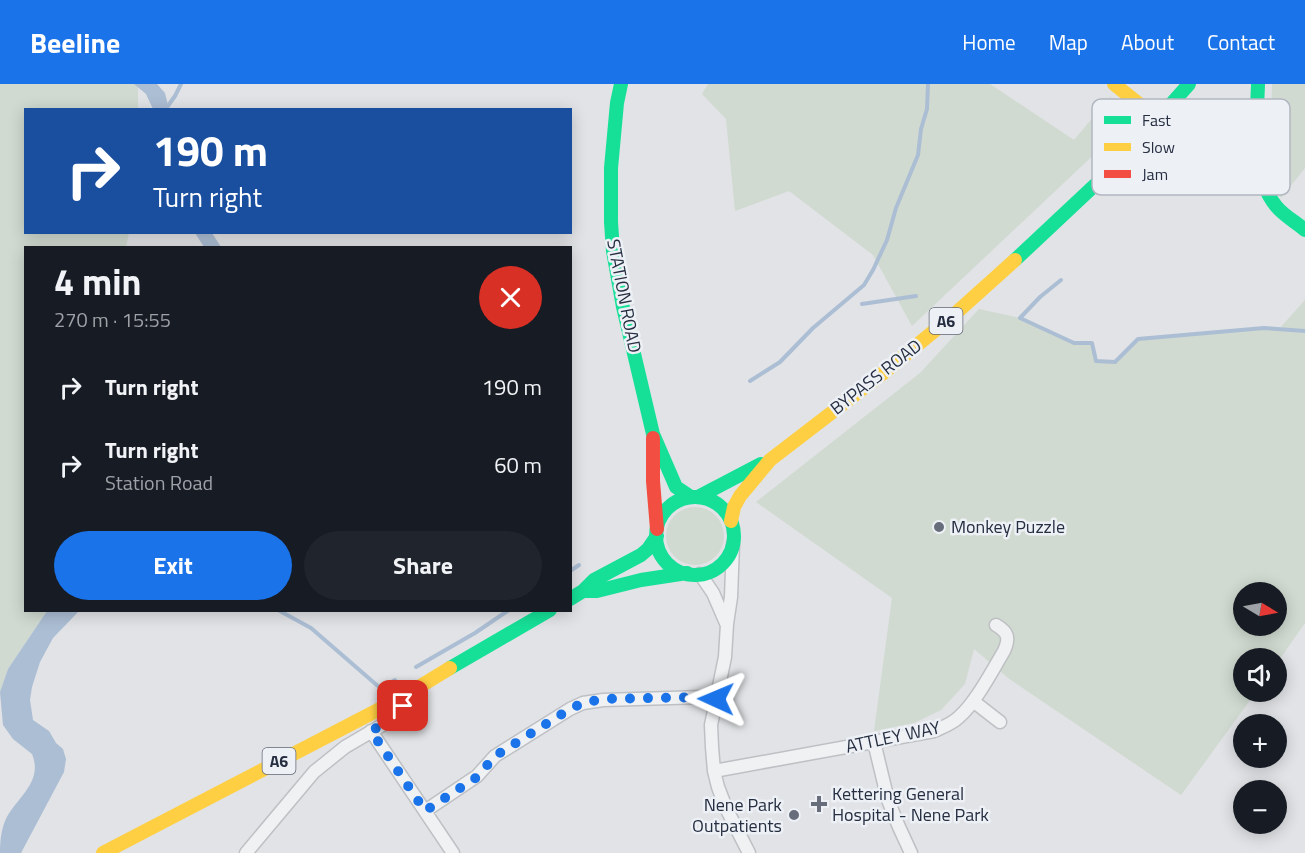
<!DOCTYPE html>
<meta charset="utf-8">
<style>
body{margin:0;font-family:"Titillium Web",sans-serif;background:#20242c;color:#f1f3f6;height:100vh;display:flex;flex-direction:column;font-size:22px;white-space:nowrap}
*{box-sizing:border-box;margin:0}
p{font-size:20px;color:#9ea1a6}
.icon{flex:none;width:33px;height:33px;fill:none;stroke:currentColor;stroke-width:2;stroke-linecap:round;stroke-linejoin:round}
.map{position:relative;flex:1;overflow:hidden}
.side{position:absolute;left:24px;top:162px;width:548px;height:366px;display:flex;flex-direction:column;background:#171b24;border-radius:0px;box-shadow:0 3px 15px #0003}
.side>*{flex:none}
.hud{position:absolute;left:24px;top:24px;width:548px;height:126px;border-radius:0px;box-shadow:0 3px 15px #0003;background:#1a4fa0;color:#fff;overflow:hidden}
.needle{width:39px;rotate:100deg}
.tools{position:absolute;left:1233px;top:498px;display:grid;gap:12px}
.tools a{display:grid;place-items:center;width:54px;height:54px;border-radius:50%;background:#171b24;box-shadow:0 3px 15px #0003;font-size:30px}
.pin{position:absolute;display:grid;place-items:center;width:51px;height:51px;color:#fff;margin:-26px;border-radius:12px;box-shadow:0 3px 9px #0006}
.me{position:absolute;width:66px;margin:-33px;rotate:271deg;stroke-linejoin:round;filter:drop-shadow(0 0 4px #0008)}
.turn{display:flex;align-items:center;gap:21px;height:126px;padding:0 30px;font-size:27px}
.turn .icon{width:78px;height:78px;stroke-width:2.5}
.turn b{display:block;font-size:42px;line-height:51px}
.round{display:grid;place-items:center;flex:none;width:63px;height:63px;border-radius:32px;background:#20242c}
.headline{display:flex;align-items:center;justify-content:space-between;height:102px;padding:0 30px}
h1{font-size:36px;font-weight:700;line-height:45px}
.action{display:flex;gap:12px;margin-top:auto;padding:12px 30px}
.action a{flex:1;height:69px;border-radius:36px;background:#1a73e8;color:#fff;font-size:24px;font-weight:700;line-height:69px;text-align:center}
.action a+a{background:#20242c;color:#f1f3f6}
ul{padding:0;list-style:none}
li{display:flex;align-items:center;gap:18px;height:78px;padding:0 30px}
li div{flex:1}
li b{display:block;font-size:22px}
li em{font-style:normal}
header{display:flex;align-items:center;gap:36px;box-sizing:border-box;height:84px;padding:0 30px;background:#1a73e8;color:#fff}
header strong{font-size:28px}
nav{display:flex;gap:33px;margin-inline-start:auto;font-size:21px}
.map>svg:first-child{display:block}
</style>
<header>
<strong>Beeline</strong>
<nav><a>Home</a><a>Map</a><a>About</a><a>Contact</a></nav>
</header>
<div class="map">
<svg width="1305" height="769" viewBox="0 0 1305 769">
<rect width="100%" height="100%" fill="#e1e3e6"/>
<path fill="#d0dad0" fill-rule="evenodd" d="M 0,0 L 138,0 L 138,25 L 26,26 L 26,148 L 129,149 L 126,163 L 26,164 L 26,526 L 47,527 L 8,585 L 0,608 Z
M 708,0 L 990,0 L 1074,56 L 1111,12 L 1104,61 L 912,242 L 873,171 L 789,107 L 735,127 L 726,35 L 702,10 Z
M 1272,0 L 1305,0 L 1305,84 L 1281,114 L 1270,90 Z
M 1305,216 L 1305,539 L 1277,579 L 1276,574 L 1244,574 L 1244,608 L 1256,608 L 1181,711 L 1008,594 L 974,565 L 965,600 L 941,626 L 914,639 L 874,647 L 892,514 L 756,418 L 920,289 L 979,225 L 1020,234 L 1074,259 L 1092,259 L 1096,276 L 1115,278 L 1138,255 L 1264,244 L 1279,245 ZM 1244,508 L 1276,508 L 1276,542 L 1244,542 Z
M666 452a29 29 0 1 1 58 0a29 29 0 1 1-58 0Z"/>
<path fill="#acbed4" d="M 134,0 L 157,0 L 165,9 L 169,25 L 153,25 L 146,10 Z
M 195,149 L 212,149 L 221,163 L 204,163 Z
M 47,527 L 79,527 L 53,554 L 40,578 L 32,603 L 30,616 L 33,636 L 49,647 L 56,659 L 63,665 L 66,675 L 64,688 L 21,769 L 0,769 C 0,758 1,747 5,737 C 15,714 44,699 32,670 L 13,655 L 3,641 L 0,608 L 8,585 Z"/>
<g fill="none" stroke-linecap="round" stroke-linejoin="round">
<path stroke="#acbed4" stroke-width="4" d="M 165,26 L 175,12 L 181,0
M 1061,196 L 1040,213 L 1020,234 L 1074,259 L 1092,259 L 1096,277 L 1115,278 L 1138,255 L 1264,244 L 1305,247
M 862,220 L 916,212
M 750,297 L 780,278 L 813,244 L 864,201 L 873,186 L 887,156 L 896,124 L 918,71 L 921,45 L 927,25 L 928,0
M 570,487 L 579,481
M 278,526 L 311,544 L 379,603 L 382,604 L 395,596
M 416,583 L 475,549 L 509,526"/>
<defs>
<path id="street" d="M 733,460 L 731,513 L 727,540 L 725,573 L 711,641 L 712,663 L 714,687 L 718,703 L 726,724 L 749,769
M 700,490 L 713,509 L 726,539
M 973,617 L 1000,638
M 371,647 L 453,769
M 874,658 L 888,716 L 899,743 L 911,769
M 714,687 L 934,647 C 943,643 952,640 959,633 C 976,618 992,587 1004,567 C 1010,554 1008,548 996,541
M 425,727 L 477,692 L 495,672 L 570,625 L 583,619 L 603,616 L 704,613 L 716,615
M 246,769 L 314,688 L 345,663 L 396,633 C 403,627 403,623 401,614"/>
</defs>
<use href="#street" stroke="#bec0c4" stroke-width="15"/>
<use href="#street" stroke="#f0f1f3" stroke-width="12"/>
<path stroke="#16e098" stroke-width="14" d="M 621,0 L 617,19 L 611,84 L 611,138 L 613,167 L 623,223 L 653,350 L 676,403 L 691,413
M 1258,0 C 1257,40 1249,88 1276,122 C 1284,132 1296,138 1305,146
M 1145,43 L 1158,35 L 1189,0
M 1015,176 L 1112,85 L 1122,81 L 1152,51 L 1158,35
M 698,413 L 761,380
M656 452a39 39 0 1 1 78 0a39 39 0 1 1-78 0Z
M 584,507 L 597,507 L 641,496 L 687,489
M 570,515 L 583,507 L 594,496 L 641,471 L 648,465 L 657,452
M 450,584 L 550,526"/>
<path stroke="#ffcf43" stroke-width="14" d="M 1114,0 L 1158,35
M 731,437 L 734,423 L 740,412 L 770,376 L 882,290 L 956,229 L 1015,176
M 103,769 L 401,614 L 450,584"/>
<path stroke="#f24e42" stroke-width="14" d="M 653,354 L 653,397 L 657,445"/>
</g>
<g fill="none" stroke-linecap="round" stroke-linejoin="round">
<path stroke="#1a73e8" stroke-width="10" stroke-dasharray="0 18" d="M 403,622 C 398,635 383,640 371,647 L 425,727 L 477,693 L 495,672 L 570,625 L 583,619 L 603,615 L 704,613 L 716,615"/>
</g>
<g fill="#676d7b" stroke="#edf1f6" stroke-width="2">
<circle cx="939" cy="443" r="6"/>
<path d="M816 711h6v6h6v6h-6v6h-6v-6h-6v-6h6z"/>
<circle cx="794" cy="731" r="6"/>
</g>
<g text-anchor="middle" stroke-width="5" stroke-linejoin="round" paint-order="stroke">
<g fill="#edf1f6" stroke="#626877" stroke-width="1.5">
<rect x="929.5" y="224" width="33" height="26" rx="4.5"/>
<rect x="262.5" y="664" width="33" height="26" rx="4.5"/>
</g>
<g font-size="16" font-weight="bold" fill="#262e41">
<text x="946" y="243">A6</text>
<text x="279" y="683">A6</text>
</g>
<g font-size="18" fill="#262e41" stroke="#edf1f6">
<text transform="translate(624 212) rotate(79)" y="6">STATION ROAD</text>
<text transform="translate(876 293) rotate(-38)" y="6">BYPASS ROAD</text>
<text transform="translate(893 653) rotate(-12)" y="6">ATTLEY WAY</text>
</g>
<g font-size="18" fill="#262e41" stroke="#edf1f6" text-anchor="start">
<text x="951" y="449">Monkey Puzzle</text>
<text x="832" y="716">Kettering General<tspan x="832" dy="21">Hospital - Nene Park</tspan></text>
<text x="782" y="727" text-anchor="end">Nene Park<tspan x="782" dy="21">Outpatients</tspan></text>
</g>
</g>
<rect x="1092" y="15" width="198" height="96" rx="9" fill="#edf1f6" stroke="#b1b6c0" stroke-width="1.5"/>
<rect x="1104" y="32" width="27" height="8" fill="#16e098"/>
<rect x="1104" y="59" width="27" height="8" fill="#ffcf43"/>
<rect x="1104" y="86" width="27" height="8" fill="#f24e42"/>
<g font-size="16" fill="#262e41">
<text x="1142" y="42">Fast</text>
<text x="1142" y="69">Slow</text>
<text x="1142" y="96">Jam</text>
</g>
</svg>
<div class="tools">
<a><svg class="needle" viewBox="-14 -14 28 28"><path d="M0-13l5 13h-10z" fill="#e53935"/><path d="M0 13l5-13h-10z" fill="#9ea1a6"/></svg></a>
<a><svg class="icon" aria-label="sound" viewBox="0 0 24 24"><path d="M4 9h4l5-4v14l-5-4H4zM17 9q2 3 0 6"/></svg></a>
<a>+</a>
<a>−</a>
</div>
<div class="pin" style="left:403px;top:622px;background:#d93025"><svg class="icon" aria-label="arrive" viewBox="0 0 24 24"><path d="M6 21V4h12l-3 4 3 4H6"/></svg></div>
<svg class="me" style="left:716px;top:615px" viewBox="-20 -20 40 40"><path d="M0-17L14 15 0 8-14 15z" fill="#1a73e8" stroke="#fff" stroke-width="4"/></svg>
<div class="hud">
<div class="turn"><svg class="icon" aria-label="right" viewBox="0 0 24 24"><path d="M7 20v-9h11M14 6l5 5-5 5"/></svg><div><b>190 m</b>Turn right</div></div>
</div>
<section class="side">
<div class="headline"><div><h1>4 min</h1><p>270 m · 15:55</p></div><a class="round" style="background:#d93025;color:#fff"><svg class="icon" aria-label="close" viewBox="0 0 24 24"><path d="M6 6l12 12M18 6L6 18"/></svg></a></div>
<ul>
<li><svg class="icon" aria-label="right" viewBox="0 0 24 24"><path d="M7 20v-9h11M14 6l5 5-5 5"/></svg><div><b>Turn right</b></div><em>190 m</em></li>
<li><svg class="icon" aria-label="right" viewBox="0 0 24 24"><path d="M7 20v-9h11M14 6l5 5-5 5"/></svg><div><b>Turn right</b><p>Station Road</p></div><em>60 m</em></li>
</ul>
<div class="action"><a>Exit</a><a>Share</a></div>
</section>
</div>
